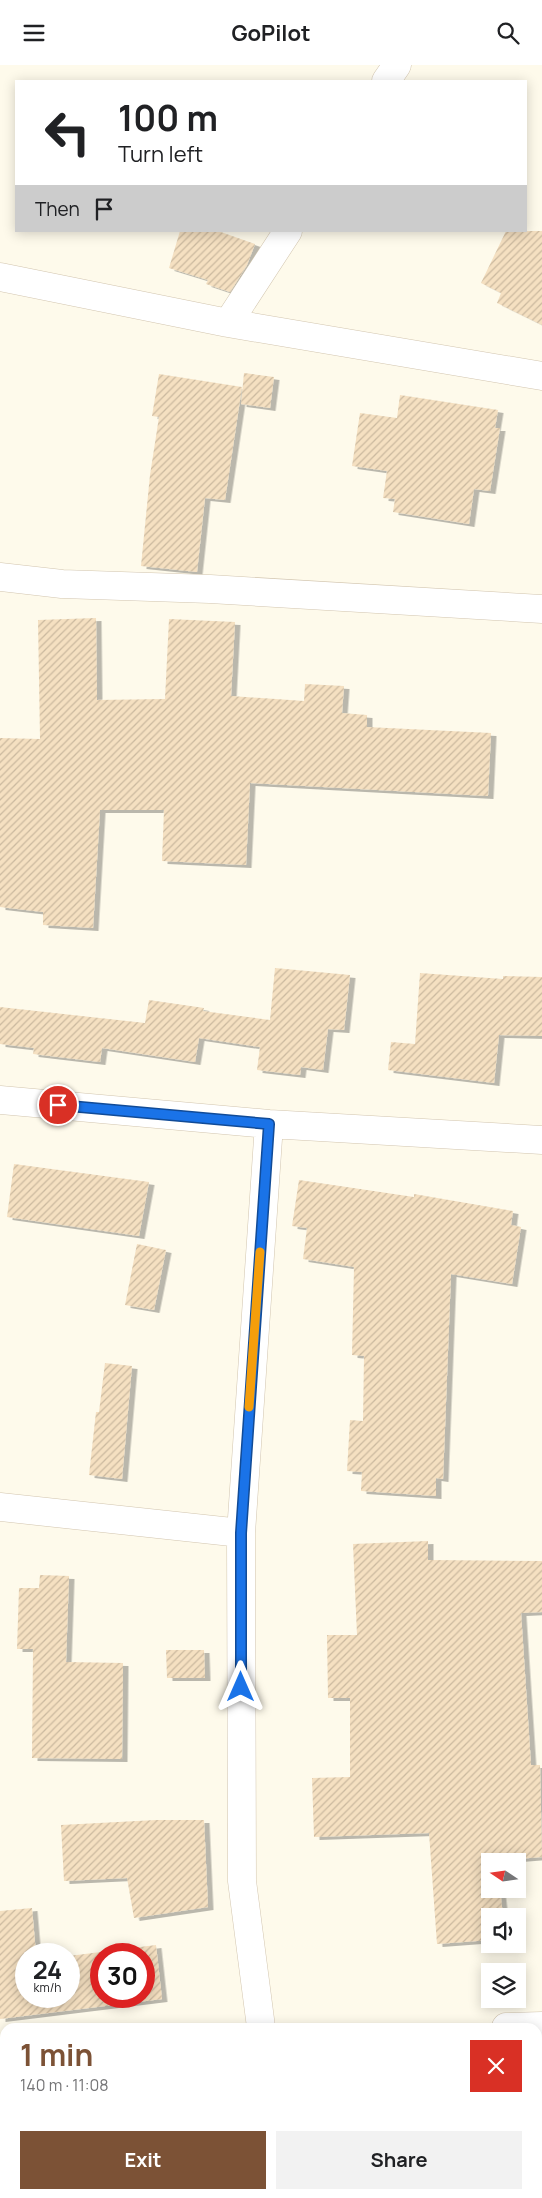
<!DOCTYPE html>
<meta charset="utf-8">
<style>
body{margin:0;font-family:Manrope,sans-serif;background:#f2f2f2;color:#202124;height:100vh;display:flex;flex-direction:column;font-size:19px;white-space:nowrap}
*{box-sizing:border-box;margin:0}
p{font-size:16px;color:#757577}
.icon{flex:none;width:28px;height:28px;fill:none;stroke:currentColor;stroke-width:2;stroke-linecap:round;stroke-linejoin:round}
.map{position:relative;flex:1;overflow:hidden}
.panel{position:absolute;left:0px;top:1958px;width:542px;height:176px;display:flex;flex-direction:column;background:#fff;border-radius:15px 15px 0 0;box-shadow:0 2px 12px #0003}
.panel>*{flex:none}
.hud{position:absolute;left:15px;top:15px;width:512px;height:152px;border-radius:0px;box-shadow:0 2px 12px #0003;background:#fff;color:#202124;overflow:hidden}
.needle{width:32px;rotate:283deg}
.controls{position:absolute;left:481px;top:1788px;display:grid;gap:10px}
.controls a{display:grid;place-items:center;width:45px;height:45px;border-radius:0px;background:#fff;box-shadow:0 2px 12px #0003;font-size:25px}
.speed{position:absolute;left:15px;top:1878px;display:flex;gap:10px;font-size:25px;font-weight:700;text-align:center}
.speed>*{display:grid;place-content:center;width:65px;height:65px;border-radius:50%;background:#fff;box-shadow:0 2px 12px #0003;line-height:1}
.speed small{font-size:12px;font-weight:400}
.speed .limit{border:8px solid #d22;background:#fff;color:#111}
.pin{position:absolute;display:grid;place-items:center;width:42px;height:42px;color:#fff;margin:-21px;border:2px solid #fff;border-radius:50%;box-shadow:0 1px 5px #0007}
.me{position:absolute;width:55px;margin:-28px;rotate:0deg;stroke-linejoin:round;filter:drop-shadow(0 0 4px #0008)}
.turn{display:flex;align-items:center;gap:18px;height:105px;padding:0 20px;font-size:22px}
.turn .icon{width:65px;height:65px;stroke-width:2.5}
.turn b{display:block;font-size:35px;line-height:42px}
.then{display:flex;align-items:center;height:48px;padding:0 20px;background:#0003;gap:10px;font-size:19px}
.round{display:grid;place-items:center;flex:none;width:52px;height:52px;border-radius:0px;background:#f2f2f2}
.head{display:flex;align-items:center;justify-content:space-between;height:85px;padding:0 20px}
h1{font-size:30px;font-weight:700;line-height:38px;color:#7c5236}
.action{display:flex;gap:10px;margin-top:auto;padding:10px 20px}
.action a{flex:1;height:58px;border-radius:0px;background:#7c5236;color:#fff;font-size:20px;font-weight:700;line-height:58px;text-align:center}
.action a+a{background:#f2f2f2;color:#202124}
header{display:flex;justify-content:space-between;align-items:center;height:65px;padding:0 20px;background:#fff;font-size:22px;font-weight:700}
.map>svg:first-child{display:block}
</style>
<header><svg class="icon" aria-label="menu" viewBox="0 0 24 24"><path d="M4 6h16M4 12h16M4 18h16"/></svg>GoPilot<svg class="icon" aria-label="search" viewBox="0 0 24 24"><circle cx="10" cy="10" r="6"/><path d="M15 15l6 6"/></svg></header>
<div class="map">
<svg width="542" height="2133" viewBox="0 0 542 2133">
<defs>
<pattern id="building-hatch" width="6" height="6" patternUnits="userSpaceOnUse" patternTransform="scale(1.25)"><rect width="6" height="6" fill="#f5e0c1"/><path d="M-1 1l2-2M0 6l6-6M5 7l2-2" fill="none" stroke="#cbb99f"/></pattern>
<filter id="shadow"><feDropShadow dx="5.5" dy="3" stdDeviation="0" flood-color="#0004"/></filter>
</defs>
<rect width="100%" height="100%" fill="#fefaeb"/>
<path fill="url(#building-hatch)" fill-rule="evenodd" filter="url(#shadow)" d="M 180,166 L 218,166 L 255,179 L 247,200 L 230,227 L 206,219 L 208,215 L 169,203 Z
M 506,166 L 542,166 L 542,260 L 497,238 L 501,228 L 481,218 Z
M 244,308 L 274,312 L 270,343 L 241,339 Z
M 159,309 L 242,322 L 225,435 L 205,433 L 197,507 L 141,501 L 150,410 L 159,352 L 152,351 Z
M 400,330 L 498,345 L 495,363 L 500,363 L 490,426 L 474,424 L 469,459 L 393,447 L 395,434 L 383,433 L 387,406 L 352,401 L 360,348 L 397,353 Z
M 96,553 L 97,635 L 165,634 L 169,554 L 235,557 L 231,631 L 304,636 L 305,619 L 344,621 L 342,648 L 367,650 L 367,662 L 491,668 L 488,731 L 250,718 L 246,800 L 162,796 L 164,745 L 100,745 L 93,863 L 43,860 L 43,847 L 0,842 L 0,673 L 40,674 L 38,555 Z
M 275,903 L 350,910 L 344,965 L 328,964 L 323,1005 L 301,1002 L 300,1010 L 257,1005 L 260,982 L 199,973 L 195,997 L 102,983 L 100,997 L 33,989 L 34,983 L 0,979 L 0,942 L 145,958 L 149,935 L 204,943 L 203,946 L 270,955 Z
M 420,908 L 503,914 L 503,911 L 542,912 L 542,971 L 499,970 L 494,1018 L 388,1005 L 391,977 L 415,979 Z
M 14,1099 L 149,1117 L 139,1171 L 7,1152 Z
M 299,1115 L 414,1132 L 414,1129 L 513,1146 L 511,1160 L 521,1162 L 512,1219 L 451,1209 L 443,1414 L 436,1413 L 436,1431 L 361,1426 L 362,1407 L 347,1406 L 350,1355 L 363,1356 L 364,1291 L 352,1290 L 354,1202 L 303,1194 L 307,1163 L 292,1161 Z
M 137,1179 L 166,1185 L 154,1245 L 125,1240 Z
M 105,1298 L 132,1301 L 122,1414 L 89,1410 L 96,1347 L 99,1347 Z
M 428,1476 L 428,1495 L 542,1496 L 542,1547 L 521,1548 L 531,1700 L 540,1700 L 542,1792 L 490,1796 L 490,1824 L 500,1824 L 503,1851 L 490,1851 L 490,1875 L 437,1879 L 429,1768 L 314,1772 L 312,1713 L 350,1712 L 350,1633 L 328,1633 L 327,1570 L 357,1570 L 353,1479 Z
M 40,1510 L 69,1511 L 66,1597 L 123,1598 L 122,1694 L 32,1693 L 33,1584 L 17,1584 L 19,1523 L 39,1523 Z
M 166,1585 L 204,1585 L 205,1613 L 167,1613 Z
M 156,1755 L 204,1755 L 208,1842 L 134,1853 L 127,1813 L 64,1816 L 61,1760 Z
M 32,1843 L 36,1889 L 26,1889 L 26,1931 L 69,1931 L 69,1891 L 156,1880 L 162,1934 L 0,1954 L 0,1846 ZM 101,1889 L 144,1889 L 144,1931 L 101,1931 Z"/>
<g fill="none" stroke-linecap="round" stroke-linejoin="round">
<defs>
<path id="minor" d="M 386,16 L 397,0
M 0,212 L 228,258 L 542,311
M 228,258 L 288,166
M 0,512 L 62,519 L 210,524 L 542,544
M 0,1035 L 269,1059 L 542,1075
M 0,1442 L 241,1468
M 261,1962 L 242,1816 L 241,1468 L 269,1059
M 506,1962 L 542,1961
M 302,2129 L 303,2133"/>
</defs>
<use href="#minor" stroke="#d2c5af" stroke-width="29"/>
<use href="#minor" stroke="#fff" stroke-width="28"/>
</g>
<g fill="none" stroke-linecap="round" stroke-linejoin="round">
<defs>
<path id="route" d="M 58,1040 L 269,1059 L 241,1468 L 241,1622"/>
</defs>
<use href="#route" stroke="#114b97" stroke-width="12"/>
<use href="#route" stroke="#1a73e8" stroke-width="9"/>
<path stroke="#f59e0b" stroke-width="9" d="M 249,1342 L 260,1187"/>
</g>
</svg>
<div class="controls">
<a><svg class="needle" viewBox="-14 -14 28 28"><path d="M0-13l5 13h-10z" fill="#e53935"/><path d="M0 13l5-13h-10z" fill="#757577"/></svg></a>
<a><svg class="icon" aria-label="sound" viewBox="0 0 24 24"><path d="M4 9h4l5-4v14l-5-4H4zM17 9q2 3 0 6"/></svg></a>
<a><svg class="icon" aria-label="layers" viewBox="0 0 24 24"><path d="M12 4l9 5-9 5-9-5zM3 14l9 5 9-5"/></svg></a>
</div>
<div class="speed"><div>24<small>km/h</small></div><div class="limit">30</div></div>
<div class="pin" style="left:58px;top:1040px;background:#d93025"><svg class="icon" aria-label="arrive" viewBox="0 0 24 24"><path d="M6 21V4h12l-3 4 3 4H6"/></svg></div>
<svg class="me" style="left:241px;top:1622px" viewBox="-20 -20 40 40"><path d="M0-17L14 15 0 8-14 15z" fill="#1a73e8" stroke="#fff" stroke-width="4"/></svg>
<div class="hud">
<div class="turn"><svg class="icon" aria-label="left" viewBox="0 0 24 24"><path d="M17 20v-9H6M10 6l-5 5 5 5"/></svg><div><b>100 m</b>Turn left</div></div>
<div class="then">Then<svg class="icon" aria-label="arrive" viewBox="0 0 24 24"><path d="M6 21V4h12l-3 4 3 4H6"/></svg></div>
</div>
<section class="panel">
<div class="head"><div><h1>1 min</h1><p>140 m · 11:08</p></div><a class="round" style="background:#d93025;color:#fff"><svg class="icon" aria-label="close" viewBox="0 0 24 24"><path d="M6 6l12 12M18 6L6 18"/></svg></a></div>
<div class="action"><a>Exit</a><a>Share</a></div>
</section>
</div>
